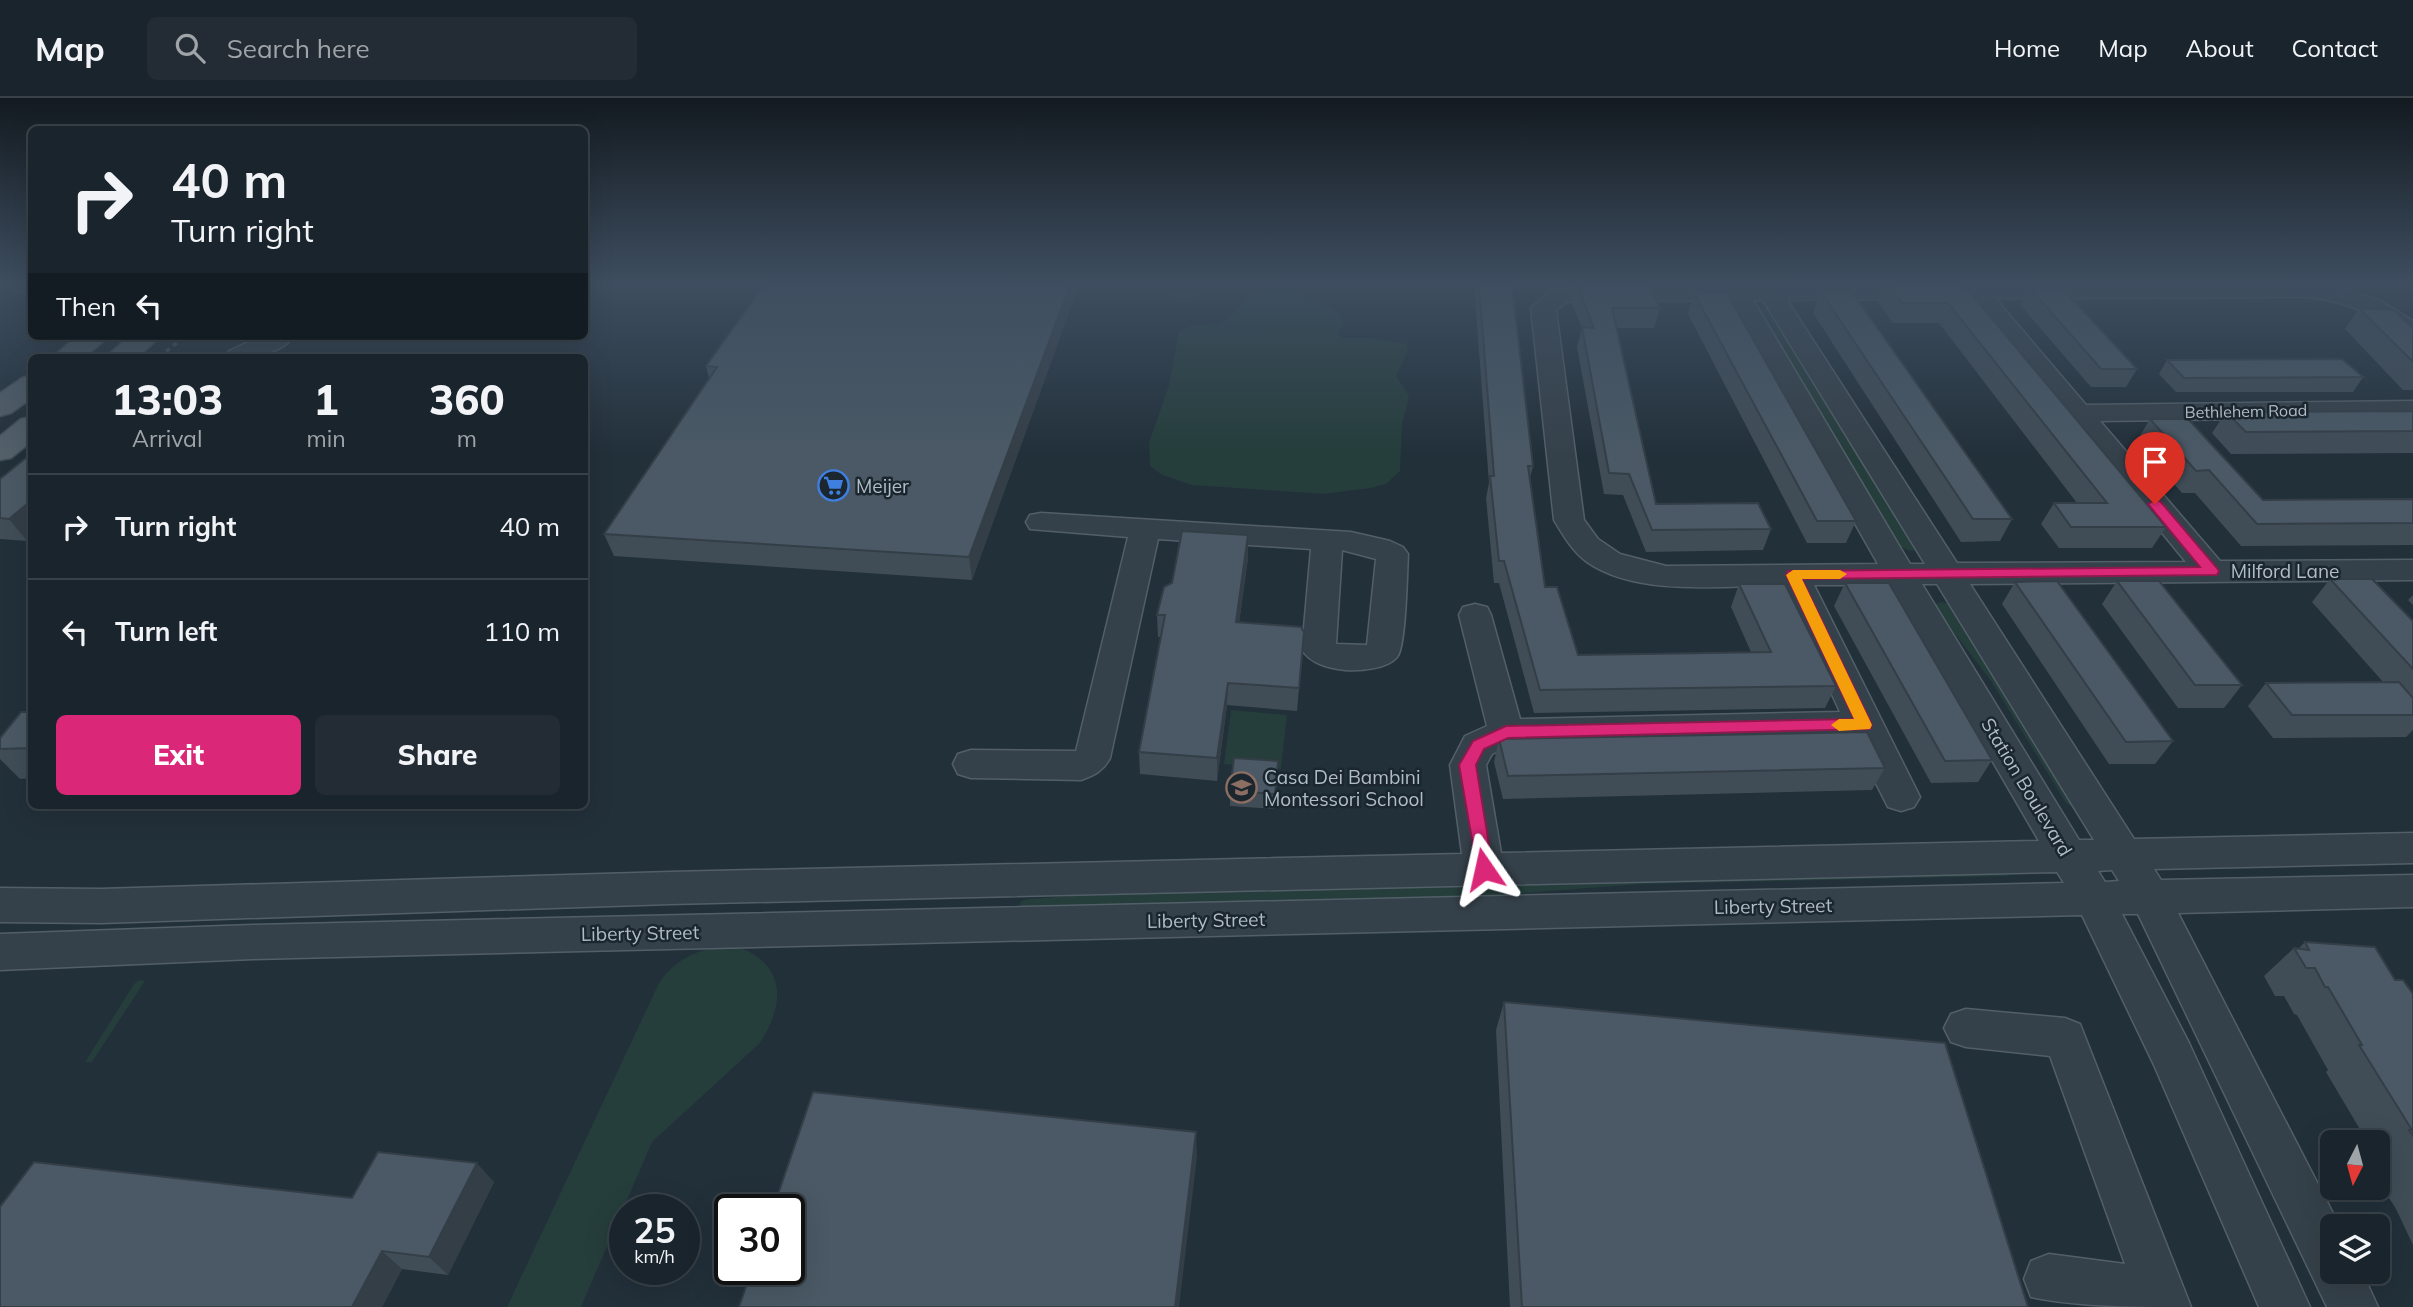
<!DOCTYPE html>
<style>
body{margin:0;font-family:Mulish,sans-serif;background:#232c34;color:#f1f3f6;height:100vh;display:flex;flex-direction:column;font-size:26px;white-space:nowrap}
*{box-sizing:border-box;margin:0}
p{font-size:23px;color:#9fa4a9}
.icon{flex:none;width:38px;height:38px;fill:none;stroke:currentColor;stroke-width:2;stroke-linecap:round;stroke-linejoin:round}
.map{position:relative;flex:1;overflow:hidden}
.details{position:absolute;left:28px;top:256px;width:560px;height:455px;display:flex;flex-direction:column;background:#1a242c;border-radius:10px;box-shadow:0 7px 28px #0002,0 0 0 2px #384148}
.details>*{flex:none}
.top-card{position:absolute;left:28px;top:28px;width:560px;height:214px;border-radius:10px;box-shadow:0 7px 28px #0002,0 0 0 2px #384148;background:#1a242c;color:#f1f3f6;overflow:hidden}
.needle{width:46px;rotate:186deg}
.tools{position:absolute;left:2320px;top:1032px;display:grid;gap:14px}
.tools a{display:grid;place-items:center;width:70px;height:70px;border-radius:10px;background:#1a242c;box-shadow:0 7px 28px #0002,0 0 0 2px #384148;font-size:35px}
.speed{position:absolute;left:609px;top:1096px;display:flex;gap:14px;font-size:35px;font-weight:700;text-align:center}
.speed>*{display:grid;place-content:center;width:91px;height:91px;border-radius:50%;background:#1a242c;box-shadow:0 7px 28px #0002,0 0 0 2px #384148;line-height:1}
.speed small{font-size:18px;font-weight:400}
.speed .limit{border:4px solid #111;border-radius:10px;background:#fff;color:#111}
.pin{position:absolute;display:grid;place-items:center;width:60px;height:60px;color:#fff;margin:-72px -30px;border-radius:50% 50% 50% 0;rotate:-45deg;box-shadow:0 0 7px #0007}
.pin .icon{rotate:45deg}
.me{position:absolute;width:77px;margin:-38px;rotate:349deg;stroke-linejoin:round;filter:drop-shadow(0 0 5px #0008)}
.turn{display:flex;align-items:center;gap:24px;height:147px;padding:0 28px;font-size:32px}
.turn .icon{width:91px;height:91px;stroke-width:2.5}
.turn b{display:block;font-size:49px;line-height:60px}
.then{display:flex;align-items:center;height:66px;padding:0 28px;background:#0003;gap:14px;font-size:26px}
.eta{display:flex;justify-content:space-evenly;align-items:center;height:119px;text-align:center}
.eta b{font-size:42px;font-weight:800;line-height:49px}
.action{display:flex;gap:14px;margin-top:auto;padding:14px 28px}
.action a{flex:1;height:80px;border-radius:10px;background:#db2777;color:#fff;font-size:28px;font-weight:800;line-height:80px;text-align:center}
.action a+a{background:#232c34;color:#f1f3f6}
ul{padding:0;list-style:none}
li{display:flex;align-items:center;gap:21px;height:105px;padding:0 28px;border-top:2px solid #384148}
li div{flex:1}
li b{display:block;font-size:26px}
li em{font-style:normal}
header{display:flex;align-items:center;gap:42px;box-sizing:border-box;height:98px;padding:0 35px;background:#1a242c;border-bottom:2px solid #384148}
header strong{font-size:33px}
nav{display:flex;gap:38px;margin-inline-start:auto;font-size:24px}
.search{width:490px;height:63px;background:#232c34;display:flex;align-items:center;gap:18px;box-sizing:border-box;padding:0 24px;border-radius:10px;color:#9fa4a9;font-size:26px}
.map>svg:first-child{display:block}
</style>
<header>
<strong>Map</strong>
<div class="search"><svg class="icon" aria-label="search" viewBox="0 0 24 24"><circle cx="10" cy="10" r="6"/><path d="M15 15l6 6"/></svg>Search here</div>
<nav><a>Home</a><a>Map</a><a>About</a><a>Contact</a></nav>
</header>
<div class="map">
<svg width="2413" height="1209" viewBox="0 0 2413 1209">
<rect width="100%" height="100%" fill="#22303a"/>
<path fill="#253d3b" d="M 1167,187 L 1201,187 L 1204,196 C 1195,204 1180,207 1169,200 Z
M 1238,187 L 1294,189 L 1339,215 L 1343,226 L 1338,236 L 1342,240 L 1372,240 L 1406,246 L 1408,252 L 1396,278 L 1409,298 L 1402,326 L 1400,373 L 1386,386 L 1371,390 L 1323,396 L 1192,387 L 1162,377 L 1150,368 L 1149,345 L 1169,287 L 1179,234 C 1198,218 1216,238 1235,213 C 1240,205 1246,207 1249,196 Z
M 1766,210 L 1770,211 L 1919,452 L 1910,453 L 1897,447 L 1758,213 Z
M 1942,504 L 1951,506 L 2075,711 L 2066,705 L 1991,583 L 1936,511 L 1936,506 Z
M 1231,612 L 1287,617 L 1281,671 L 1224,666 Z
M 2005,773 L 2008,778 L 1641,786 L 1421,803 L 1024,811 L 1020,807 L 1021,803 L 1028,801 L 1143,793 Z
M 732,847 C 786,863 787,905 759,946 L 652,1044 L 581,1209 L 507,1209 L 658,887 C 674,860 702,849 732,847 Z
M 139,882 L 145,883 L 92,964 L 85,964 L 134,886 Z"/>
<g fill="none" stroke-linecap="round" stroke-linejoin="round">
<defs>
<path id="minor" d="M 13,187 L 32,187 L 32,196 L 16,192 Z
M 1720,187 L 2330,187 L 2381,203 L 2413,223 L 2413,244 C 2399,240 2389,227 2376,220 C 2355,208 2332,202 2308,199 L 1995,200 L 2086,307 L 2413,303 L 2413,319 L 2100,323 L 2220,463 L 2413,462 L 2413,482 L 1970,486 L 2134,741 L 2413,735 L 2413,765 L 2154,771 L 2161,782 L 2413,777 L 2413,809 L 2178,815 L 2340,1129 L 2333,1129 L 2333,1174 L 2362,1174 L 2378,1209 L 2327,1209 L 2138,816 L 2122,816 L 2189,945 L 2310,1209 L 2259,1209 L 2154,967 L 2082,817 L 253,861 L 0,872 L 0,836 L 253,827 L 2064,785 L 2057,774 L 670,806 L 101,825 L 0,824 L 0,790 L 101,791 L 670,774 L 1462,756 L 1450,667 L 1465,638 L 1487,628 L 1459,517 L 1463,509 L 1475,506 L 1487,509 L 1491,517 L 1520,621 L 1840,614 L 1782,487 C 1724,488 1637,499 1587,464 C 1572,453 1563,437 1554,422 L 1531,210 L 1550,193 L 1575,189 ZM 1969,200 L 2186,464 L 1957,465 L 1787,202 ZM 1728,202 L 1878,466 L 1666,468 L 1620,456 L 1598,441 L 1584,422 L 1556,212 L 1566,204 L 1575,203 ZM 1753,202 L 1763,202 L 1925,466 L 1910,466 ZM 1922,486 L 1937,486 L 2094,742 L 2079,742 ZM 1814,487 L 1890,487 L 2039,743 L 1501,755 L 1486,667 L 1492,656 L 1511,647 L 1853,640 L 1888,709 L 1901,713 L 1914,709 L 1920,699 ZM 2112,772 L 2119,783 L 2105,784 L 2098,773 Z
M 261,238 L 294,238 C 279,259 248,259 225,259 L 229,253 Z
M 1041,415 L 1351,434 L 1390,443 L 1403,449 L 1408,456 C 1407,473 1406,550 1397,559 C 1387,571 1360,573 1345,572 C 1329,570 1311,566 1302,552 L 1311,451 L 1158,441 L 1110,660 C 1103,673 1095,677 1081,682 L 971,680 L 958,676 L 953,666 L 958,656 L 971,652 L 1076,653 L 1128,439 L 1030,431 L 1026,424 L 1030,417 ZM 1342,452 L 1376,461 L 1367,547 L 1336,546 Z
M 1966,911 L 2065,920 L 2080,926 L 2191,1209 C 2142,1209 2077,1209 2031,1199 L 2024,1181 L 2031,1163 L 2049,1156 L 2125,1166 L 2050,958 L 1966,949 L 1951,944 L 1944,930 L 1951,916 Z"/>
<path id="major" d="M 77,238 L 109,238 L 85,259 L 53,259 Z
M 129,238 L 161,238 L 138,259 L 106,259 Z
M 32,277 L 32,300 L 11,315 L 0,318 L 0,295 L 22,280 Z
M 32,319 L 32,343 L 11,360 L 0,362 L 0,338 L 21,321 Z"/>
</defs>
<use href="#minor" stroke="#535f68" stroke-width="3"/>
<use href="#major" stroke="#424d56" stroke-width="3"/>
<path stroke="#435958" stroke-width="3.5" stroke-dasharray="4.5 4.5" stroke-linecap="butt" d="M 159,259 L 186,238"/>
<use href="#minor" fill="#35414a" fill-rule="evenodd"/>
<use href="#major" fill="#53606a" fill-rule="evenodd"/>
</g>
<path fill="#404d57" d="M 764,187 L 1074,187 L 1075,198 L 972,482 L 614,458 L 604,436 L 709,280 L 706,268 Z
M 1474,187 L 1512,187 L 1533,368 L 1530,380 L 1545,489 L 1578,557 L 1751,554 L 1731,509 L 1739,486 L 1836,588 L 1825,610 L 1534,615 L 1499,485 L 1494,485 L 1486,400 L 1489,385 Z
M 1565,187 L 1648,187 L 1660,210 L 1654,230 L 1616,230 L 1656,406 L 1771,431 L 1763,452 L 1646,454 L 1623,397 L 1604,396 L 1577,249 L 1582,230 L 1572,206 L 1576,188 Z
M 1885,187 L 1964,187 L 2166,429 L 2152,450 L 2059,450 L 2041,426 L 2054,405 L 2077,405 L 1939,225 L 1893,225 L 1878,204 Z
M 2030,190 L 2137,271 L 2126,289 L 2091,289 L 2021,208 Z
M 1821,194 L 2012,421 L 2000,443 L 1961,444 L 1813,215 Z
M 1694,195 L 1856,423 L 1846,445 L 1807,445 L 1688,216 Z
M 2359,210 L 2413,230 L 2413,292 L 2403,292 L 2345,231 Z
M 2167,262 L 2363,279 L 2353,294 L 2176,294 L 2159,276 Z
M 2413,313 L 2413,355 L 2231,356 L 2212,335 L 2226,314 Z
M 2150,321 L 2263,402 L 2413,401 L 2413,447 L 2241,448 L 2195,395 L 2182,395 L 2137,343 Z
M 32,355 L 32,439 L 27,443 L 0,441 L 0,381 Z
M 1248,437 L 1248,460 L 1239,525 L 1304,534 L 1297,613 L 1227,607 L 1217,683 L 1140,676 L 1139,654 L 1161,539 L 1158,539 L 1157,517 L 1172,485 Z
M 2330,481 L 2413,523 L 2413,632 L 2406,639 L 2273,640 L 2248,608 L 2266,585 L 2384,585 L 2312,504 Z
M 2117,483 L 2242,587 L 2224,610 L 2178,610 L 2102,506 Z
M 2015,484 L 2173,643 L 2155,666 L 2109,666 L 2002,506 Z
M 1845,485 L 1992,662 L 1978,684 L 1931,685 L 1834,508 Z
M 2413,497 L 2413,507 L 2408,502 Z
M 32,614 L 32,680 L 20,681 L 0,661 L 0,640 Z
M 1499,641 L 1885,670 L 1872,692 L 1503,701 L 1494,664 Z
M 1278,663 L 1274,711 L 1230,708 L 1230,693 Z
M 2305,844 L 2395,882 L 2413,896 L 2413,1147 L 2396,1111 L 2381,1087 L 2387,1083 L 2378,1068 L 2378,1045 L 2368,1045 L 2326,974 L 2328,972 L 2297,917 L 2294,916 L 2284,898 L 2275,898 L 2264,878 L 2294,850 L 2298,851 Z
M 1504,904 L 2028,1209 L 1510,1209 L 1496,932 Z
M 494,1084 L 448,1177 L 402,1171 L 382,1209 L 352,1100 Z"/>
<path fill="#343e47" d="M 1070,187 L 1074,187 L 1075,198 L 972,482 L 969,459 Z
M 32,402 L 32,439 L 27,443 L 9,421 Z
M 1248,437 L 1248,460 L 1236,547 L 1236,524 Z
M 1228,585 L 1227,607 L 1217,683 L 1217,660 Z
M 1196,1034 L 1197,1059 L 1179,1209 L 1175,1209 Z
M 477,1065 L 494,1084 L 448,1177 L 429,1159 Z
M 382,1153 L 402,1171 L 382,1209 L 352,1209 Z"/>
<path fill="#4a5965" stroke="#343e47" stroke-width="2" d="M 764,187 L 1070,187 L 969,459 L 604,436 L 717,269 L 706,268 Z
M 1479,187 L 1512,187 L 1533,368 L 1528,368 L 1545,489 L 1557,489 L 1578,557 L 1771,554 L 1739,486 L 1785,486 L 1836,588 L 1540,592 L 1504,463 L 1499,463 L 1490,378 L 1494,378 Z
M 1577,187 L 1648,187 L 1660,210 L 1612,210 L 1656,406 L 1758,405 L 1771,431 L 1652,432 L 1629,376 L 1609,375 L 1582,229 L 1594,230 Z
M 1889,187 L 1964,187 L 2166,429 L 2071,429 L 2054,405 L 2107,405 L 1948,205 L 1902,205 Z
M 2030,190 L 2062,190 L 2137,271 L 2101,271 Z
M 1821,194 L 1852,194 L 2012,421 L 1973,421 Z
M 1694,195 L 1729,195 L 1729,199 L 1856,423 L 1817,423 Z
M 2359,210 L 2394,212 L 2413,230 L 2413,264 Z
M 2342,261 L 2363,279 L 2184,280 L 2167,262 Z
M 2413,313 L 2413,333 L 2246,334 L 2226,314 Z
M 2150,321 L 2188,321 L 2263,402 L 2413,401 L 2413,425 L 2257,426 L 2209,372 L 2196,373 Z
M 32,355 L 32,402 L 9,421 L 0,420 L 0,381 Z
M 1182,433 L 1248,437 L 1236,524 L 1301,529 L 1304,534 L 1299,590 L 1228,585 L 1217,660 L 1139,654 L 1165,517 L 1157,517 L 1164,489 L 1172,485 Z
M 2330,481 L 2372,481 L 2413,523 L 2413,571 Z
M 2057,483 L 2173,643 L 2126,644 L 2015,484 Z
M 2117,483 L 2159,483 L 2242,587 L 2195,587 Z
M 1845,485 L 1889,485 L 1992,662 L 1945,663 Z
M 2399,584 L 2413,600 L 2413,617 L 2292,617 L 2266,585 Z
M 21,614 L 32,614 L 32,650 L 0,651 L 0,640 Z
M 1867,634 L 1885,670 L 1508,678 L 1499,641 Z
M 1234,660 L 1278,663 L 1275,696 L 1230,693 Z
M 2305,844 L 2375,849 L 2395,882 L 2403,882 L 2413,896 L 2413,1038 L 2409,1032 L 2412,1032 L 2359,947 L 2362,947 L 2328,889 L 2325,889 L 2315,870 L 2306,870 L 2294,850 L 2309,852 Z
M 1504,904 L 1945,945 L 2028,1209 L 1522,1209 Z
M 813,994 L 1196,1034 L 1175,1209 L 739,1209 L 752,1171 L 789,1171 L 789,1111 L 773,1111 Z
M 378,1054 L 477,1065 L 429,1159 L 382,1153 L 352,1209 L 0,1209 L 0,1109 L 34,1064 L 352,1100 Z"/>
<linearGradient id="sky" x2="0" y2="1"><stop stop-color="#131a20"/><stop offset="0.52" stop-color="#3e4e60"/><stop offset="1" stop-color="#3e4e60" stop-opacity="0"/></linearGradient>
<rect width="2413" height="357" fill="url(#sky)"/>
<path fill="#db2777" stroke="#8e194d" stroke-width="2" d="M 2155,402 L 2160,403 L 2217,470 L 2219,473 L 2217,477 L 1802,481 L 1872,627 L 1870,631 L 1508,640 L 1484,651 L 1476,667 L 1493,771 L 1490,776 L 1484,778 L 1478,776 L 1459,667 L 1473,643 L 1506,628 L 1854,621 L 1786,477 L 1788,473 L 2200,469 L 2148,406 Z"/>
<path fill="#f59e0b" d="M 1793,472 L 1840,472 L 1847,476 L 1840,481 L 1802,481 L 1872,627 L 1870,631 L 1839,633 L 1831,627 L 1839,621 L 1854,621 L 1786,477 Z"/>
<defs>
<symbol id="supermarket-ring" viewBox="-11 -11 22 22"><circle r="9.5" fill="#1b262f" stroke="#3f7fe0" stroke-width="1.5"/><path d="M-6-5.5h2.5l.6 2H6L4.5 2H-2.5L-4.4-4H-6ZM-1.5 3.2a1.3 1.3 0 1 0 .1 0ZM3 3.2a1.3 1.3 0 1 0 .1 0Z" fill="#3f7fe0"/></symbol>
<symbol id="school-ring" viewBox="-11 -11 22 22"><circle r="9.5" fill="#1b262f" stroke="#8d6e63" stroke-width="1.5"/><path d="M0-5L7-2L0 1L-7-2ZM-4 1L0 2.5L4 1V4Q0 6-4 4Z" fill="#8d6e63"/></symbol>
</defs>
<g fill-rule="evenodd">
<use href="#supermarket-ring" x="816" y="370" width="35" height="35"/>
<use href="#school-ring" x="1224" y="672" width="35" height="35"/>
</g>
<g text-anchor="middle" stroke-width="5" stroke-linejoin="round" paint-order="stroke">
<g font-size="16" fill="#b0bcc6" stroke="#1b262f">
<text transform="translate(2246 313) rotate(-1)" y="6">Bethlehem Road</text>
</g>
<g font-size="19" fill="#b0bcc6" stroke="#1b262f" text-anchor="start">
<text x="856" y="395">Meijer</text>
<text x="1264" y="686">Casa Dei Bambini<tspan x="1264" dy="22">Montessori School</tspan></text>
</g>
<g font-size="19" fill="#b0bcc6" stroke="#1b262f">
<text x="2285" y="480">Milford Lane</text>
<text transform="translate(2027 689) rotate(59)" y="7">Station Boulevard</text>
<text transform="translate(1773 808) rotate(-1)" y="7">Liberty Street</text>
<text transform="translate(1206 822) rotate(-1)" y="7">Liberty Street</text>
<text transform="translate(640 835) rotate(-1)" y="7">Liberty Street</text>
</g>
</g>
</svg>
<div class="tools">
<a><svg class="needle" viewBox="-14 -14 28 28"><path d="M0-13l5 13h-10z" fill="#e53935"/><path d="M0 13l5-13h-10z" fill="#9fa4a9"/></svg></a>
<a><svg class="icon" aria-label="layers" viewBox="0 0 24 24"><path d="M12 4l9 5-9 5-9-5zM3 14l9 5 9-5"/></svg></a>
</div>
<div class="speed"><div>25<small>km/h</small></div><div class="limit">30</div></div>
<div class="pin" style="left:2155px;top:406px;background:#d93025"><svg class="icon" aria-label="arrive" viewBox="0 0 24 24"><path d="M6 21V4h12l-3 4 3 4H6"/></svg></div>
<svg class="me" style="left:1484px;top:771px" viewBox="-20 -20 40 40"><path d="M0-17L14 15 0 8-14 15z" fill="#db2777" stroke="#fff" stroke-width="4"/></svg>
<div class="top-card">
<div class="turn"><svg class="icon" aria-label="right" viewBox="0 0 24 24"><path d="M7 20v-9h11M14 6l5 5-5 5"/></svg><div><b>40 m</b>Turn right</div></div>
<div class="then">Then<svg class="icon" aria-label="left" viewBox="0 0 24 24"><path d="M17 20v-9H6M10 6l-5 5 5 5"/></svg></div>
</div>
<section class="details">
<div class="eta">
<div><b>13:03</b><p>Arrival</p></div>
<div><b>1</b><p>min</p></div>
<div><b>360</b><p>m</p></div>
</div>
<ul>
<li><svg class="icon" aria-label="right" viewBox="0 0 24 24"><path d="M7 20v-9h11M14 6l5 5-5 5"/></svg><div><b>Turn right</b></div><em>40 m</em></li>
<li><svg class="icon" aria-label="left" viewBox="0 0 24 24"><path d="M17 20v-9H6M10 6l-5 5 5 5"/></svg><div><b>Turn left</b></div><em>110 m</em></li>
</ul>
<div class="action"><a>Exit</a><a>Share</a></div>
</section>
</div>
